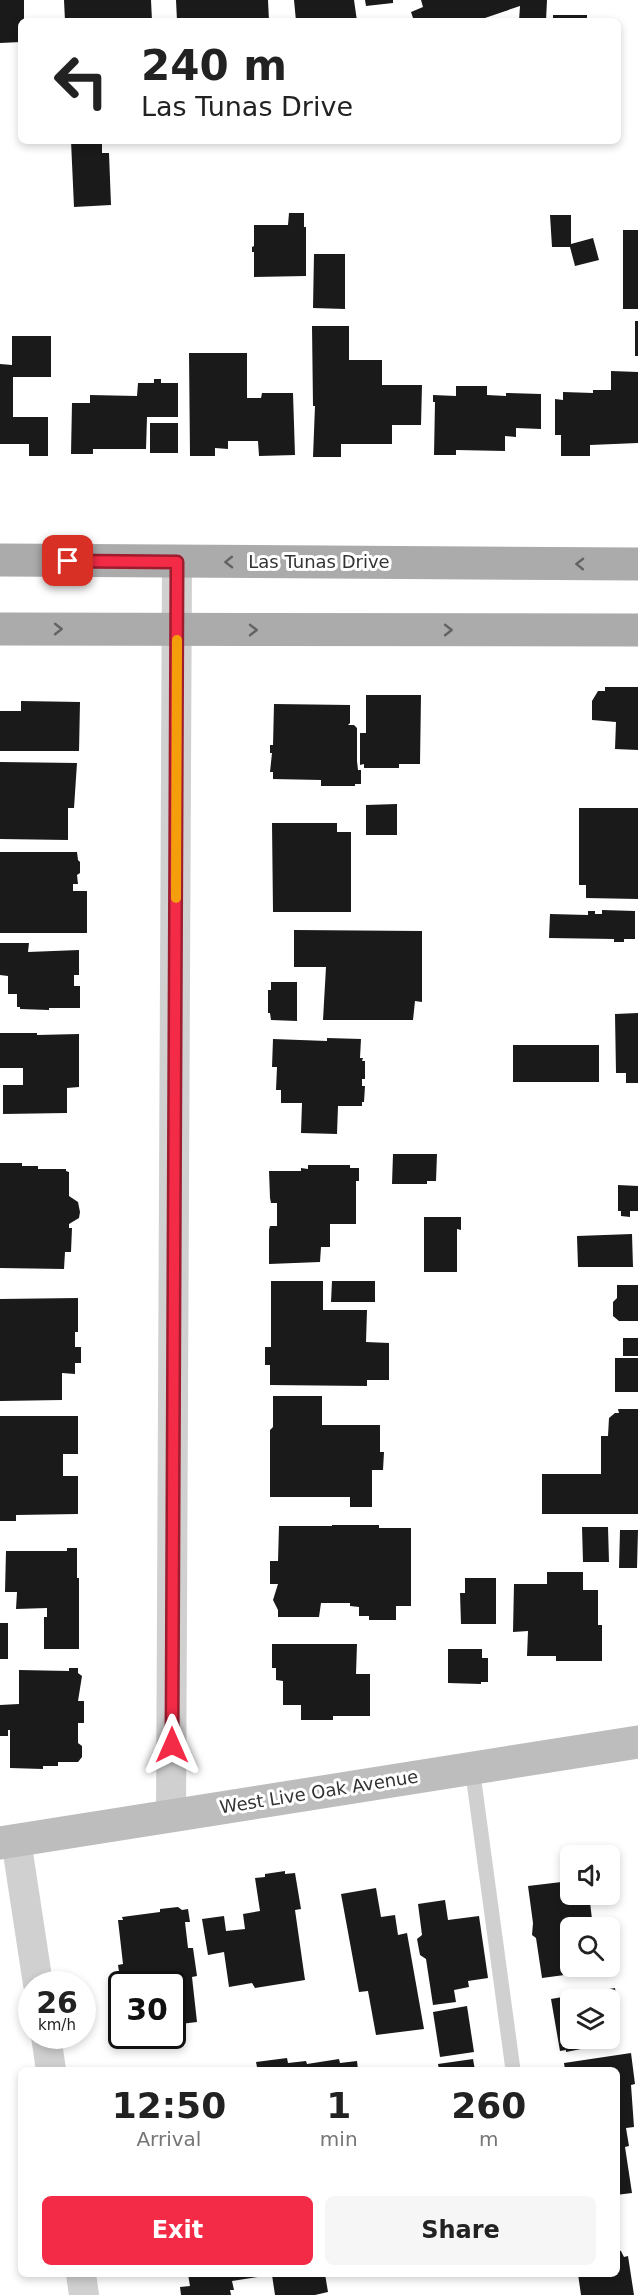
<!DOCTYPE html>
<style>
body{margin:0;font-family:"DejaVu Sans",sans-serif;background:#f6f6f6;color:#222;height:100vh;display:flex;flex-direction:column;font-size:22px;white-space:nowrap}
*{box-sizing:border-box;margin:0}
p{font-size:20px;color:#767676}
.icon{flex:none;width:33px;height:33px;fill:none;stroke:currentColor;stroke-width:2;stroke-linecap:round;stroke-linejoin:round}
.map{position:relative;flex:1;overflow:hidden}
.drawer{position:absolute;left:18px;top:2067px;width:602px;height:210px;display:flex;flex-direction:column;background:#fff;border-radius:9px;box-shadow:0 3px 9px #0003}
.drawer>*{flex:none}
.top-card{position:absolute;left:18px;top:18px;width:603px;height:126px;border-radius:9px;box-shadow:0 3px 9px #0003;background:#fff;color:#222;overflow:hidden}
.fabs{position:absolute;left:560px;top:1845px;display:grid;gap:12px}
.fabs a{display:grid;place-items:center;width:60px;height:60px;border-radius:9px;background:#fff;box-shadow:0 3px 9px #0003;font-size:30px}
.speed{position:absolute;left:18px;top:1971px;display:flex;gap:12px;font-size:30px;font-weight:700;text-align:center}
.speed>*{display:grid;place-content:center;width:78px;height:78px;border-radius:50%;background:#fff;box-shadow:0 3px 9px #0003;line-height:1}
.speed small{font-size:15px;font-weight:400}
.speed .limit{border:3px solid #111;border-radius:9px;background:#fff;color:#111}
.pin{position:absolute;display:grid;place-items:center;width:51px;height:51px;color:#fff;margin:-26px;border-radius:12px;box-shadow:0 3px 9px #0006}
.me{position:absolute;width:66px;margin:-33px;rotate:0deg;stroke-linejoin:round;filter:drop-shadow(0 0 4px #0008)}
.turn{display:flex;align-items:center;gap:21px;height:126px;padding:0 24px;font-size:27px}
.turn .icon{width:78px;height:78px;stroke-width:2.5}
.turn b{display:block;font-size:42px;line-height:51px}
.eta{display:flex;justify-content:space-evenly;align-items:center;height:102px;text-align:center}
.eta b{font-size:36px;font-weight:700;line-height:42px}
.primary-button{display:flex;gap:12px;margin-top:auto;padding:12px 24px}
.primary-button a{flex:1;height:69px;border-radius:9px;background:#f32b47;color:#fff;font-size:24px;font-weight:700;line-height:69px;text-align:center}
.primary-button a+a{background:#f6f6f6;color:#222}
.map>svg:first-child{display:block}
</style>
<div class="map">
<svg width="638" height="2295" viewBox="0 0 638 2295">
<rect width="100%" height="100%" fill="#fff"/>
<path fill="#1a1a1a" d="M 0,0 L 24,0 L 24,21 L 21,21 L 21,42 L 0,43 Z
M 64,0 L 151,0 L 152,21 L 65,21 Z
M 176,0 L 268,0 L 269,21 L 177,21 Z
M 294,0 L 354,0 L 357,21 L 296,21 Z
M 365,0 L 393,0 L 393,3 L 366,6 Z
M 421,0 L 547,0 L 546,21 L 519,21 L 520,6 L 485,18 L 486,21 L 414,21 L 411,12 L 423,7 Z
M 553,15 L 587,15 L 587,18 L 601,18 L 601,21 L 553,21 Z
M 71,141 L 102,141 L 102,153 L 109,153 L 111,205 L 74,207 Z
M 289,213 L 304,213 L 304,227 L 306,227 L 306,276 L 254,277 L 254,252 L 252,252 L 252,247 L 254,246 L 254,225 L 288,225 Z
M 550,215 L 571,215 L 571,244 L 593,238 L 599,260 L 575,266 L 570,247 L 552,247 Z
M 623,230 L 638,230 L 638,309 L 623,309 Z
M 314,254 L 345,254 L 345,309 L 313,308 Z
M 635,321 L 638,321 L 638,356 L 635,356 Z
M 312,326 L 349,326 L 349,360 L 382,360 L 382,385 L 422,385 L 421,425 L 392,425 L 392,444 L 341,444 L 341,457 L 313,457 L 315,406 L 313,406 Z
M 12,336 L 51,336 L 51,377 L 13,377 L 13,417 L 48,417 L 48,456 L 29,456 L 29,444 L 0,444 L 0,364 L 12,365 Z
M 189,353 L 247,353 L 247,398 L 261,398 L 262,393 L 293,393 L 295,455 L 259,456 L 258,441 L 228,441 L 228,449 L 215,448 L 215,456 L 190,456 Z
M 611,371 L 638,372 L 638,443 L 590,445 L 590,456 L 561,456 L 561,435 L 555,435 L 555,399 L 563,400 L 563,392 L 593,393 L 593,390 L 611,390 Z
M 154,379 L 161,379 L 161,383 L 178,383 L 178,417 L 147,417 L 146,449 L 93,449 L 93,454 L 71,454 L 72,403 L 90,403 L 90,395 L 137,396 L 138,383 L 154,383 Z
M 456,386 L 487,386 L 487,395 L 506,396 L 506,393 L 541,394 L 541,429 L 516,428 L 516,437 L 505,436 L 505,451 L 456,450 L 456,455 L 434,455 L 435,402 L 433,402 L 433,395 L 456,396 Z
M 150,423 L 178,423 L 178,453 L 150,453 Z
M 605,687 L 638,687 L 638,750 L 615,749 L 616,722 L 592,720 L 592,701 L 598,691 L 605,691 Z
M 366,695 L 421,695 L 420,764 L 399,764 L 399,768 L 364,768 L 364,764 L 360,765 L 360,733 L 366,733 Z
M 21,701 L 80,702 L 79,751 L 0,751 L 0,711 L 21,711 Z
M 274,704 L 350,705 L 350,723 L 348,725 L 354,725 L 357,728 L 357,761 L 358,770 L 361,770 L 361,784 L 355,784 L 355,786 L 321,786 L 321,780 L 273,779 L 273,772 L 270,772 L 272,753 L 270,753 L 270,745 L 273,745 Z
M 0,762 L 77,763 L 74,808 L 68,808 L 68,840 L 0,839 Z
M 397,804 L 397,835 L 366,835 L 366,805 Z
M 579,808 L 638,808 L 638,899 L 586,898 L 586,885 L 579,885 Z
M 272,823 L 337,823 L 337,832 L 351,832 L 351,912 L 273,912 Z
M 0,852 L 77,852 L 78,860 L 80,862 L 80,873 L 77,875 L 78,884 L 73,884 L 73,891 L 87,891 L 87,933 L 0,933 Z
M 602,910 L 635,911 L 635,939 L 624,939 L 624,942 L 614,942 L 614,939 L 549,938 L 550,914 L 588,915 L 588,911 L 595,911 L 595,914 L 602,914 Z
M 294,930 L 422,931 L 422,1002 L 415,1001 L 413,1020 L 323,1020 L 326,967 L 294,967 Z
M 0,943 L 29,943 L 28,952 L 79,950 L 79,975 L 74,975 L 74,986 L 80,986 L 80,1008 L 49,1008 L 49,1010 L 20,1009 L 20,1007 L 17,1007 L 17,994 L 8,994 L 8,976 L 0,975 Z
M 271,982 L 297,982 L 297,1021 L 271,1020 L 270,1013 L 268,1013 L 268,990 L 271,990 Z
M 638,1013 L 638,1083 L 626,1083 L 626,1073 L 616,1073 L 615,1014 Z
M 0,1033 L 37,1033 L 37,1035 L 79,1034 L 79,1087 L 67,1088 L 67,1113 L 3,1114 L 3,1085 L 23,1085 L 23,1068 L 0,1068 Z
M 327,1038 L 361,1039 L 360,1058 L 363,1058 L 362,1061 L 365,1061 L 365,1079 L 362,1079 L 362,1086 L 365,1086 L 364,1102 L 362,1102 L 362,1106 L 338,1106 L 337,1134 L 301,1133 L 302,1103 L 281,1103 L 281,1090 L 276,1090 L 277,1067 L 272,1067 L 273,1039 L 327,1041 Z
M 513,1045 L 599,1045 L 599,1082 L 513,1082 Z
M 393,1154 L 437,1154 L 436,1181 L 427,1181 L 427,1184 L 392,1184 Z
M 0,1163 L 22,1163 L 22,1166 L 38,1166 L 38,1169 L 66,1169 L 66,1171 L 69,1172 L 69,1196 L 78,1202 L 80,1212 L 79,1218 L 69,1224 L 69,1228 L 72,1228 L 71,1252 L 65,1252 L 64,1269 L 0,1268 Z
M 308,1165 L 350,1165 L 350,1168 L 359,1168 L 359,1181 L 356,1181 L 356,1224 L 330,1224 L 330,1247 L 321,1247 L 320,1262 L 269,1264 L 269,1230 L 270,1226 L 277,1226 L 277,1203 L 271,1203 L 270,1198 L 269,1171 L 301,1171 L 301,1168 L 308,1169 Z
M 618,1185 L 638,1186 L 638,1211 L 630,1211 L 630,1217 L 621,1216 L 621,1211 L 618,1211 Z
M 424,1217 L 461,1217 L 461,1230 L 457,1229 L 457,1272 L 424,1272 Z
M 632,1234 L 633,1267 L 578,1267 L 577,1236 Z
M 271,1281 L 323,1281 L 323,1310 L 367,1310 L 366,1342 L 389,1343 L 389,1380 L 367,1380 L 367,1386 L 270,1385 L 270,1365 L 265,1365 L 265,1347 L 271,1347 Z
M 332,1281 L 375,1281 L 375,1302 L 331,1302 Z
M 617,1285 L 638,1285 L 638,1321 L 619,1321 L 613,1316 L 613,1302 L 617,1298 Z
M 78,1298 L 78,1332 L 75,1332 L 75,1347 L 81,1347 L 81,1363 L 75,1363 L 75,1374 L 62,1373 L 62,1400 L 0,1401 L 0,1299 Z
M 623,1338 L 638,1338 L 638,1356 L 623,1356 Z
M 615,1358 L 638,1358 L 638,1392 L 615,1392 Z
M 273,1396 L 322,1396 L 322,1425 L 380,1425 L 380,1452 L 384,1452 L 383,1470 L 372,1470 L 372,1507 L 350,1507 L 350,1497 L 270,1497 L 270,1430 L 273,1427 Z
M 618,1409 L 638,1409 L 638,1514 L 542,1514 L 542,1474 L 601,1474 L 601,1436 L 608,1436 L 609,1418 L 615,1413 L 619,1413 Z
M 0,1416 L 78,1416 L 78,1454 L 63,1454 L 63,1476 L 78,1476 L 78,1514 L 16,1515 L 16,1521 L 0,1521 Z
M 332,1525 L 379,1525 L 379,1528 L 411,1528 L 411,1606 L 396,1606 L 396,1620 L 369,1620 L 369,1616 L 359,1616 L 359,1607 L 350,1606 L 350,1603 L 321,1603 L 319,1617 L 278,1617 L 278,1610 L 273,1600 L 278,1584 L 270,1584 L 270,1561 L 278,1561 L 279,1526 L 332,1526 Z
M 582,1527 L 608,1527 L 609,1562 L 583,1562 Z
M 620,1530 L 638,1530 L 637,1568 L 619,1568 Z
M 67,1548 L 77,1548 L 77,1578 L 79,1578 L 79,1649 L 44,1649 L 44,1617 L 47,1617 L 47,1608 L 16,1609 L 17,1592 L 5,1592 L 6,1551 L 67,1551 Z
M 547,1572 L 583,1572 L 583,1590 L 598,1590 L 598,1625 L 602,1625 L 602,1661 L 556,1661 L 556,1656 L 527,1656 L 528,1631 L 513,1632 L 514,1584 L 547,1584 Z
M 465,1578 L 496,1578 L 496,1624 L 461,1624 L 460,1593 L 465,1593 Z
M 0,1623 L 8,1623 L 8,1659 L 0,1659 Z
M 272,1644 L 357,1644 L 356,1674 L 370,1674 L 370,1716 L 333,1716 L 333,1720 L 301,1720 L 301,1705 L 283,1705 L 283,1681 L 276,1680 L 276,1668 L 272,1668 Z
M 448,1649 L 482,1649 L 482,1658 L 488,1658 L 488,1682 L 481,1682 L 481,1684 L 448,1683 Z
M 69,1668 L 78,1668 L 78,1673 L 82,1676 L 78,1701 L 84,1701 L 84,1723 L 78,1723 L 78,1743 L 82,1746 L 82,1757 L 78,1762 L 58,1762 L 58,1766 L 43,1766 L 43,1769 L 10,1768 L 10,1730 L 8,1730 L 8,1736 L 0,1736 L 0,1705 L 19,1704 L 19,1670 L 69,1671 Z
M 285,1871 L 285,1874 L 295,1873 L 301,1909 L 295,1910 L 305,1980 L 255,1988 L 252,1983 L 229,1987 L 224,1952 L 208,1955 L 202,1919 L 224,1916 L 226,1931 L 245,1929 L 243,1914 L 260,1911 L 255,1878 L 265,1877 L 265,1874 Z
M 570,1881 L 570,1894 L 584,1894 L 585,1903 L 590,1902 L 593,1928 L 570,1928 L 570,1966 L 586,1966 L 587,1972 L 542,1978 L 536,1938 L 532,1935 L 533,1923 L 528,1886 Z
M 376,1888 L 381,1917 L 395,1915 L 398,1935 L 407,1933 L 424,2029 L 376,2035 L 368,1991 L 359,1992 L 341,1894 Z
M 445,1900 L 448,1920 L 479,1916 L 488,1978 L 468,1981 L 469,1987 L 454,1990 L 456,2002 L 433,2005 L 426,1959 L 420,1955 L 417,1939 L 422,1935 L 418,1904 Z
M 178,1907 L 182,1910 L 188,1909 L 190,1922 L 185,1922 L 188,1948 L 193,1948 L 197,1976 L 192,1977 L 197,2022 L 172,2025 L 172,1984 L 121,1984 L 118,1965 L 123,1964 L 118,1920 L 123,1920 L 122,1917 L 160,1912 L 160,1909 Z
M 615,1988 L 620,2018 L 609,2020 L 609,2000 L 570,2000 L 570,2038 L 610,2038 L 611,2043 L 566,2052 L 566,2050 L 560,2051 L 551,1999 Z
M 467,2006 L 474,2052 L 440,2057 L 433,2012 Z
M 631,2053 L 635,2084 L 631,2085 L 634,2127 L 626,2128 L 629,2146 L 625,2147 L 632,2193 L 616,2195 L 616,2070 L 565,2070 L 564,2063 Z
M 287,2058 L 288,2063 L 306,2061 L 307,2064 L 339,2059 L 340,2063 L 357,2061 L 358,2070 L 247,2070 L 257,2067 L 256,2062 Z
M 473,2059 L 475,2070 L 439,2070 L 438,2064 Z
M 616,2249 L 621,2251 L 624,2257 L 628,2256 L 634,2295 L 581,2295 L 578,2274 L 616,2274 Z
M 188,2274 L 257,2274 L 258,2277 L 232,2281 L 234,2290 L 230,2290 L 231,2295 L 181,2295 L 180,2287 L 190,2286 Z
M 278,2274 L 311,2274 L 311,2276 L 325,2274 L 328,2292 L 315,2295 L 275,2295 L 272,2275 Z"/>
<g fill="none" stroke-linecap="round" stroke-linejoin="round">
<path stroke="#d0d0d0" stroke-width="15" d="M 472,1767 L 513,2070"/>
<path stroke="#d0d0d0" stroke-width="30" d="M 171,1817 L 177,562
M 16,1840 L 38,1984
M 46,2036 L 51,2070
M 81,2274 L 84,2295"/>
<path stroke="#bdbdbd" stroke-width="33" d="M 0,1843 L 638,1742"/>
<path stroke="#ababab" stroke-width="33" d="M 0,560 L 638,564
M 0,629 L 638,630"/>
</g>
<defs><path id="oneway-chevron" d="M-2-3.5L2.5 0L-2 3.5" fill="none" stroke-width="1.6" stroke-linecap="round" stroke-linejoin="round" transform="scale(1.5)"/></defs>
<g stroke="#636363">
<use href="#oneway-chevron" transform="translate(229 562) rotate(179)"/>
<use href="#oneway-chevron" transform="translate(580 564) rotate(-179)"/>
<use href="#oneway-chevron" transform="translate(58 629)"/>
<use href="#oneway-chevron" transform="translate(253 630)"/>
<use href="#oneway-chevron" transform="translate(448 630)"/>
</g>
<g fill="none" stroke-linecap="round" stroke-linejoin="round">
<defs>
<path id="route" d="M 68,561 L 177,562 L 172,1745"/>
</defs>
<use href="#route" stroke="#9e1c2e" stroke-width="15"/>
<use href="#route" stroke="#f32b47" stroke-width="10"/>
<path stroke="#f59e0b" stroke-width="10" d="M 176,898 L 177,640"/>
</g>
<g text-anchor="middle" stroke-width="6" stroke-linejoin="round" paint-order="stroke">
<g font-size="18" fill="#333" stroke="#fff">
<text x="319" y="568">Las Tunas Drive</text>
<text transform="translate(319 1792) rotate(-9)" y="6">West Live Oak Avenue</text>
</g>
</g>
</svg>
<div class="fabs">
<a><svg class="icon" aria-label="sound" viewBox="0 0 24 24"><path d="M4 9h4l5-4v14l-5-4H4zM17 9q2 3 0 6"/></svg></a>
<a><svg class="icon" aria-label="search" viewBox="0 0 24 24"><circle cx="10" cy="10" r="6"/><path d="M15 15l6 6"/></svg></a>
<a><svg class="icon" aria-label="layers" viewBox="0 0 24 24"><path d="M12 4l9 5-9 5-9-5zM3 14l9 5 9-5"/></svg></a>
</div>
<div class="speed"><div>26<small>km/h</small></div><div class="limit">30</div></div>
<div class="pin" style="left:68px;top:561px;background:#d93025"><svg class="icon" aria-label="arrive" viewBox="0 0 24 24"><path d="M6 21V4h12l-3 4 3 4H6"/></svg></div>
<svg class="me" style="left:172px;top:1745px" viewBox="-20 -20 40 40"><path d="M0-17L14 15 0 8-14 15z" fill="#f32b47" stroke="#fff" stroke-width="4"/></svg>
<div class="top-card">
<div class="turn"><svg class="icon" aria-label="left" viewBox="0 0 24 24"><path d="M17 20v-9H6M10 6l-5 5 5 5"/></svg><div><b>240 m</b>Las Tunas Drive</div></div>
</div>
<section class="drawer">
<div class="eta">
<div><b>12:50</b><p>Arrival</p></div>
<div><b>1</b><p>min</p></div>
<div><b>260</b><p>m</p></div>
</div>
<div class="primary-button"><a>Exit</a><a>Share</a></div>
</section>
</div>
